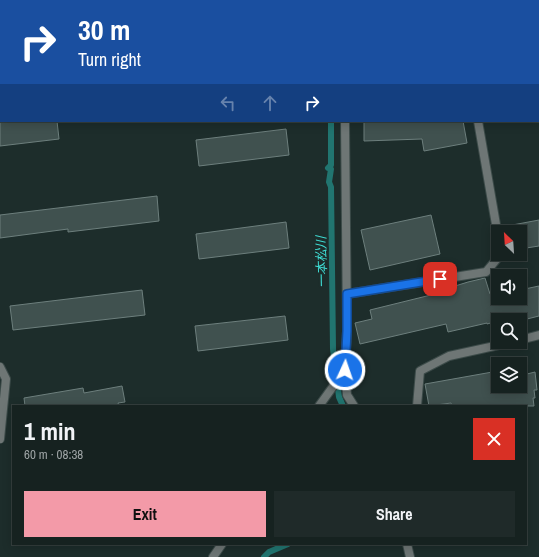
<!DOCTYPE html>
<meta charset="utf-8">
<style>
body{margin:0;font-family:"Archivo Narrow","Noto Sans JP",sans-serif;background:#1f2a29;color:#f1f3f6;height:100vh;display:flex;flex-direction:column;font-size:15px;white-space:nowrap}
*{box-sizing:border-box;margin:0}
p{font-size:13px;color:#9ea4a5}
.icon{flex:none;width:22px;height:22px;fill:none;stroke:currentColor;stroke-width:2;stroke-linecap:round;stroke-linejoin:round}
.map{position:relative;flex:1;overflow:hidden}
.side{position:absolute;left:12px;top:405px;width:515px;height:140px;display:flex;flex-direction:column;background:#162220;border-radius:0px;box-shadow:0 2px 10px #0003,0 0 0 1px #353f3e}
.side>*{flex:none}
.top-card{position:absolute;left:0px;top:0px;width:539px;height:122px;box-shadow:0 2px 10px #0003,0 0 0 1px #353f3e;background:#1a4fa0;color:#fff;overflow:hidden}
.needle{width:26px;rotate:335deg}
.tools{position:absolute;left:491px;top:225px;display:grid;gap:8px}
.tools a{display:grid;place-items:center;width:36px;height:36px;border-radius:0px;background:#162220;box-shadow:0 2px 10px #0003,0 0 0 1px #353f3e;font-size:20px}
.pin{position:absolute;display:grid;place-items:center;width:34px;height:34px;color:#fff;margin:-17px;border-radius:8px;box-shadow:0 2px 6px #0006}
.me{position:absolute;width:44px;margin:-22px;rotate:3deg;stroke-linejoin:round;filter:drop-shadow(0 0 3px #0008)}
.turn{display:flex;align-items:center;gap:14px;height:84px;padding:0 12px;font-size:18px}
.turn .icon{width:52px;height:52px;stroke-width:2.5}
.turn b{display:block;font-size:28px;line-height:34px}
.lanes{display:flex;align-items:center;height:38px;padding:0 12px;background:#0003;justify-content:center;gap:20px;direction:ltr}
.lanes .off{opacity:.35}
.round{display:grid;place-items:center;flex:none;width:42px;height:42px;border-radius:0px;background:#1f2a29}
.overview{display:flex;align-items:center;justify-content:space-between;height:68px;padding:0 12px}
h1{font-size:24px;font-weight:700;line-height:30px}
.button{display:flex;gap:8px;margin-top:auto;padding:8px 12px}
.button a{flex:1;height:46px;border-radius:0px;background:#f39aa8;color:#111;font-size:16px;font-weight:700;line-height:46px;text-align:center}
.button a+a{background:#1f2a29;color:#f1f3f6}
.map>svg:first-child{display:block}
</style>
<div class="map">
<svg width="539" height="557" viewBox="0 0 539 557">
<rect width="100%" height="100%" fill="#1d2d2b"/>
<g fill="none" stroke-linecap="round" stroke-linejoin="round">
<path stroke="#217570" stroke-width="6" d="M 330,0 L 330,1
M 331,121 L 331,165 L 328,168 L 331,169 L 329,182 L 331,187 L 333,349 L 339,397 L 343,406
M 264,557 L 269,552 L 288,544"/>
</g>
<path fill="#40514f" stroke="#6d7f7d" d="M 8,121 L 57,121 L 59,139 L 0,146 L 0,122 Z
M 364,121 L 463,121 L 467,143 L 424,151 L 422,139 L 364,141 Z
M 286,129 L 289,155 L 199,166 L 196,140 Z
M 157,196 L 159,221 L 68,232 L 68,229 L 0,238 L 0,215 Z
M 431,215 L 440,254 L 370,270 L 361,230 Z
M 539,220 L 539,246 L 520,249 L 520,232 L 509,232 L 507,226 Z
M 286,222 L 289,248 L 199,259 L 196,234 Z
M 485,278 L 490,294 L 498,292 L 498,298 L 520,298 L 520,290 L 539,286 L 539,316 L 523,320 L 522,316 L 503,320 L 498,320 L 498,321 L 487,324 L 487,323 L 448,332 L 446,324 L 360,344 L 355,323 L 372,319 L 370,310 L 439,293 L 439,291 L 468,282 Z
M 142,290 L 145,315 L 13,330 L 10,306 Z
M 285,316 L 288,340 L 198,351 L 195,326 Z
M 526,367 L 527,374 L 535,372 L 537,390 L 534,390 L 535,398 L 533,398 L 534,406 L 452,406 L 451,403 L 429,406 L 425,384 L 498,371 L 498,386 L 520,386 L 520,368 Z
M 122,386 L 125,402 L 118,403 L 119,406 L 25,406 L 24,398 L 83,388 L 84,393 Z"/>
<g fill="none" stroke-linecap="round" stroke-linejoin="round">
<defs>
<path id="service" d="M 520,340 L 539,335
M 417,406 L 420,371 L 449,356 L 513,342"/>
<path id="minor" d="M 343,0 L 343,1
M 456,0 L 457,1
M 345,121 L 347,331 L 345,370 L 347,395 L 354,406
M 478,121 L 498,236
M 347,294 L 486,272 L 501,254
M 0,367 L 6,379 L 0,439
M 319,406 L 345,370
M 407,544 L 410,557
M 213,557 L 222,544"/>
</defs>
<use href="#service" stroke="#3c4b49" stroke-width="10"/>
<use href="#minor" stroke="#3c4b49" stroke-width="10"/>
<use href="#service" stroke="#6e7675" stroke-width="8"/>
<use href="#minor" stroke="#6e7675" stroke-width="8"/>
</g>
<g fill="none" stroke-linecap="round" stroke-linejoin="round">
<defs>
<path id="route" d="M 345,370 L 347,331 L 347,294 L 440,279"/>
</defs>
<use href="#route" stroke="#114b97" stroke-width="10"/>
<use href="#route" stroke="#1a73e8" stroke-width="7"/>
</g>
<g text-anchor="middle" stroke-width="4" stroke-linejoin="round" paint-order="stroke">
<g font-size="13" font-style="italic" fill="#3fddd4" stroke="#1d2d2b">
<text transform="translate(321 262) rotate(-91)" y="5">一本松川</text>
</g>
</g>
</svg>
<div class="tools">
<a><svg class="needle" viewBox="-14 -14 28 28"><path d="M0-13l5 13h-10z" fill="#e53935"/><path d="M0 13l5-13h-10z" fill="#9ea4a5"/></svg></a>
<a><svg class="icon" aria-label="sound" viewBox="0 0 24 24"><path d="M4 9h4l5-4v14l-5-4H4zM17 9q2 3 0 6"/></svg></a>
<a><svg class="icon" aria-label="search" viewBox="0 0 24 24"><circle cx="10" cy="10" r="6"/><path d="M15 15l6 6"/></svg></a>
<a><svg class="icon" aria-label="layers" viewBox="0 0 24 24"><path d="M12 4l9 5-9 5-9-5zM3 14l9 5 9-5"/></svg></a>
</div>
<div class="pin" style="left:440px;top:279px;background:#d93025"><svg class="icon" aria-label="arrive" viewBox="0 0 24 24"><path d="M6 21V4h12l-3 4 3 4H6"/></svg></div>
<svg class="me" style="left:345px;top:370px" viewBox="-20 -20 40 40"><circle r="17" fill="#1a73e8" stroke="#fff" stroke-width="3"/><path d="M0-11L8 9 0 5-8 9z" fill="#fff"/></svg>
<div class="top-card">
<div class="turn"><svg class="icon" aria-label="right" viewBox="0 0 24 24"><path d="M7 20v-9h11M14 6l5 5-5 5"/></svg><div><b>30 m</b>Turn right</div></div>
<div class="lanes"><svg class="icon off" aria-label="left" viewBox="0 0 24 24"><path d="M17 20v-9H6M10 6l-5 5 5 5"/></svg><svg class="icon off" aria-label="ahead" viewBox="0 0 24 24"><path d="M12 20V5M6 11l6-6 6 6"/></svg><svg class="icon" aria-label="right" viewBox="0 0 24 24"><path d="M7 20v-9h11M14 6l5 5-5 5"/></svg></div>
</div>
<section class="side">
<div class="overview"><div><h1>1 min</h1><p>60 m · 08:38</p></div><a class="round" style="background:#d93025;color:#fff"><svg class="icon" aria-label="close" viewBox="0 0 24 24"><path d="M6 6l12 12M18 6L6 18"/></svg></a></div>
<div class="button"><a>Exit</a><a>Share</a></div>
</section>
</div>
